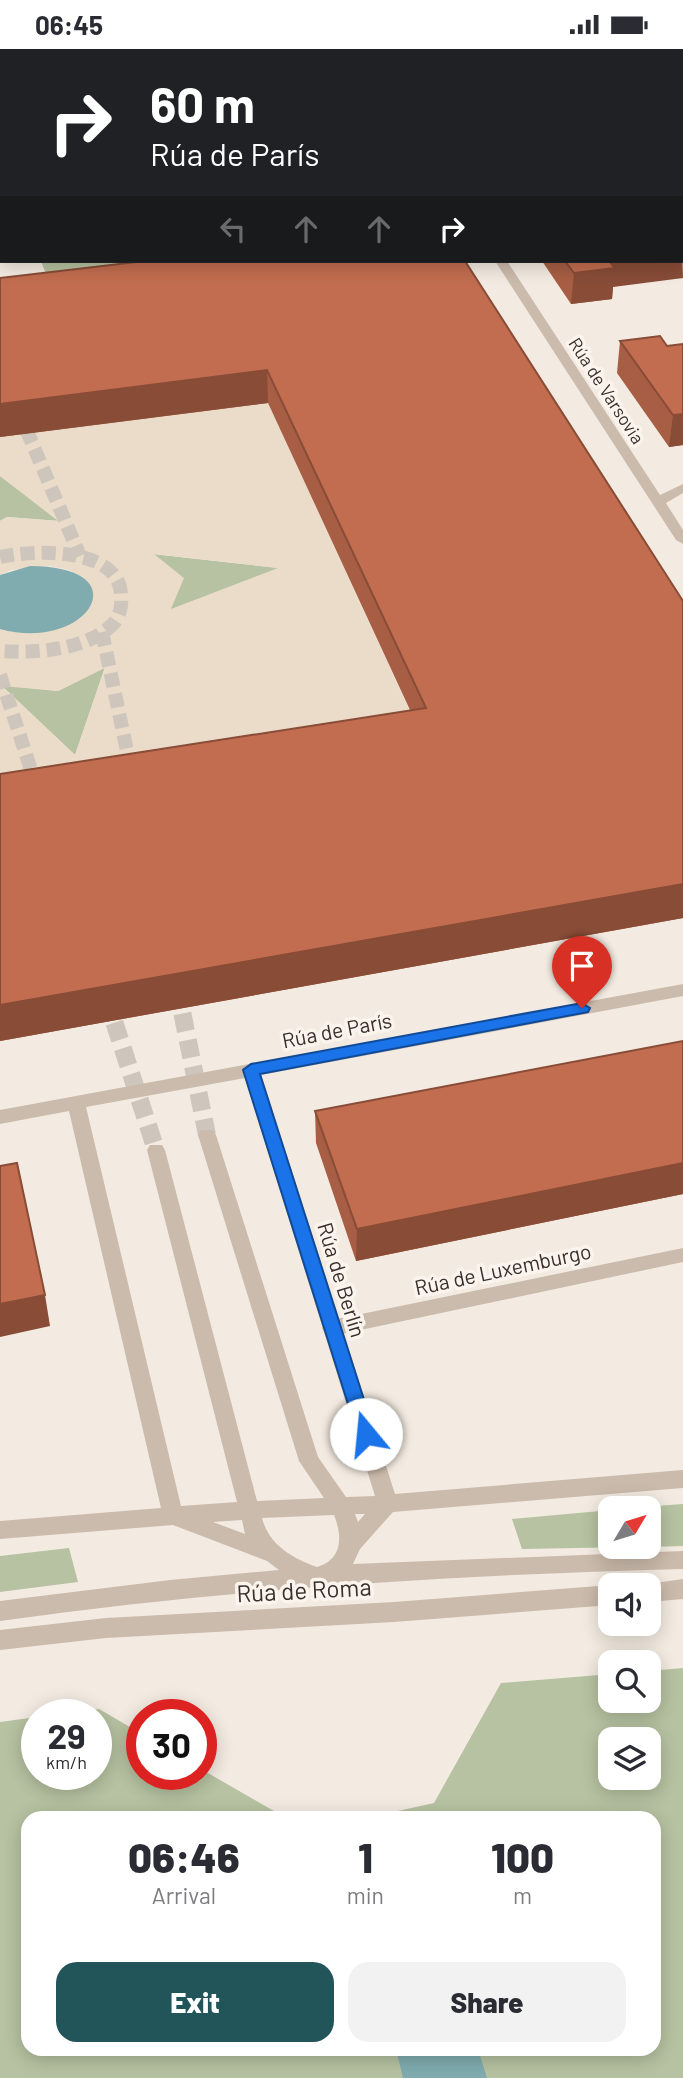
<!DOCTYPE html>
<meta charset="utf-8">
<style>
body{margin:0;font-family:Barlow,sans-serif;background:#f2f2f3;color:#2b2b33;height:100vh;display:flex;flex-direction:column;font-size:26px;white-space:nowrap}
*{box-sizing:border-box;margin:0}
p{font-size:23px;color:#7c7c81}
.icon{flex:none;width:38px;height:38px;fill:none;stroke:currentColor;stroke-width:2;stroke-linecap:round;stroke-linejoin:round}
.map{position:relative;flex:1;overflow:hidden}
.drawer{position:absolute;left:21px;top:1762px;width:640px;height:245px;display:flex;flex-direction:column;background:#fff;border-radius:21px;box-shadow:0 4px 18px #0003}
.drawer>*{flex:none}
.banner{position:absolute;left:0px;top:0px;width:684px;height:214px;box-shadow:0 4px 18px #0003;background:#202124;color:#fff;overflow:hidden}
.needle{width:46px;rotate:52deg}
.buttons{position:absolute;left:598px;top:1447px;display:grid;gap:14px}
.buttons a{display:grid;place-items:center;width:63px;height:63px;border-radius:14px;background:#fff;box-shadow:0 4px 18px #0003;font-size:35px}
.speed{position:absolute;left:21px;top:1650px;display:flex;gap:14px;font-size:35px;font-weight:700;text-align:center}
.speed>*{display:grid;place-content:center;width:91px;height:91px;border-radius:50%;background:#fff;box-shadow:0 4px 18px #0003;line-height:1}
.speed small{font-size:18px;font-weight:400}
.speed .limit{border:10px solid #d22;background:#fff;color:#111}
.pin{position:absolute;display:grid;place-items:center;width:60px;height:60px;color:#fff;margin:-72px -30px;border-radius:50% 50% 50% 0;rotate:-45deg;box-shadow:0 0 7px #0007}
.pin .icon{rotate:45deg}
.me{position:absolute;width:77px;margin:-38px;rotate:343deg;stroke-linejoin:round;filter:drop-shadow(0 0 5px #0008)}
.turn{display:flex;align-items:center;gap:24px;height:147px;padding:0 35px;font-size:32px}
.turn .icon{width:91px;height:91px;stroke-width:2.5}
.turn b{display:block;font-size:49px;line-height:60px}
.lanes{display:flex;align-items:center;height:66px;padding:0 35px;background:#0003;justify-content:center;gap:35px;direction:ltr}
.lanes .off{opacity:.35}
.eta{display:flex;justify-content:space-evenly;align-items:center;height:119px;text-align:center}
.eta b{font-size:42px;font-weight:800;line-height:49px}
.primary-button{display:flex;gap:14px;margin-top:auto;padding:14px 35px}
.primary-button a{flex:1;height:80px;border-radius:21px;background:#21555a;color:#fff;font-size:28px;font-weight:800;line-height:80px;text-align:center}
.primary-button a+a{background:#f2f2f3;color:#2b2b33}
.status{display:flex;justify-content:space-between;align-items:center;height:49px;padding:0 35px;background:#fff;direction:ltr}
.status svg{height:19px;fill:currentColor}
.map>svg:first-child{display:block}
</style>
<div class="status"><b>06:45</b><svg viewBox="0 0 49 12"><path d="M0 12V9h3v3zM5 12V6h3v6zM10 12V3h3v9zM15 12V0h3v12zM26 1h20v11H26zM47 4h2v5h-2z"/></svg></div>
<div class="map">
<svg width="683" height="2029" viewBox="0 0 683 2029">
<rect width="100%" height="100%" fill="#f3ebe1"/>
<path fill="#b6c2a1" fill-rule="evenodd" d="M 0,0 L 683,0 L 683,62 L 682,2 L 2,2 L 2,65 Z
M 41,212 L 261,212 L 51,238 Z
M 0,427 L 60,472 L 7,468 L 0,472 Z
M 152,505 L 279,519 L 170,561 Z
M 105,618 L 75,706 L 1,636 L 58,642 Z
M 683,1455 L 683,1497 L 649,1498 L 649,1460 L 628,1459 Z
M 611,1461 L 611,1498 L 629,1498 L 522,1500 L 512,1470 Z
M 69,1499 L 78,1533 L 0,1543 L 0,1507 Z
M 683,1619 L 683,2029 L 0,2029 L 0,1673 L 37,1668 L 37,1726 L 96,1726 L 96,1666 L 53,1666 L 99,1660 L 142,1685 L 142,1726 L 201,1726 L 201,1720 L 286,1769 L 28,1769 L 28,2000 L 654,2000 L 654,1769 L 366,1769 L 434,1754 L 501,1634 L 611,1625 L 611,1652 L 649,1652 L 649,1622 ZM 649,1690 L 649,1729 L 611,1729 L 611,1690 Z"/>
<path fill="#eadcc8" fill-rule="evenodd" d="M 268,354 L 424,693 L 0,761 L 0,580 L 13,583 L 83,528 L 69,521 L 50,517 L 11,521 L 0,526 L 0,472 L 7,468 L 58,472 L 0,427 L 0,388 ZM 154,505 L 277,519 L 278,519 L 171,560 L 184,529 ZM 105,619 L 75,706 L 2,637 L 58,642 Z"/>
<path fill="#80acaf" d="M 30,517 C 142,517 88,604 0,580 L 0,526 Z"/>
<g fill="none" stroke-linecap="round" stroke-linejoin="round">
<path fill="#80acaf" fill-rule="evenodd" d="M 396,2000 L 478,2000 L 487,2029 L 403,2029 Z"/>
<path stroke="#cec6bd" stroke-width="11" stroke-dasharray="11 5" stroke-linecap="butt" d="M 0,319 L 10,343"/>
<path stroke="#cec6bd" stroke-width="14" stroke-dasharray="14 7" stroke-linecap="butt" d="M 10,342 L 80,507
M 0,508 C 32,501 118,497 121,545 C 122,556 121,566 113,575 C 86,602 35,604 0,602
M 102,583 L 132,726
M 0,626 L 38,742"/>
<path stroke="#cec6bd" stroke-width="18" stroke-dasharray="18 9" stroke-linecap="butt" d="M 177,938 L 207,1086
M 106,948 L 156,1101"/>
<path fill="#cbbbac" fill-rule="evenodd" d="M 683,1199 L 683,1213 L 332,1287 L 325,1285 L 322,1279 L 325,1273 L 332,1271 Z"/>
<path fill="#cbbbac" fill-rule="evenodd" d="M 682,86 L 683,86 L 683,92 L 682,92 Z
M 0,119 L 2,119 L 2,125 L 0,125 Z
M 495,212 L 507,212 L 660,446 L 683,435 L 683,444 L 666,454 L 683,481 L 683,495 L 676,491 Z
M 683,935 L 683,947 L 261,1026 L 395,1445 L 683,1421 L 683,1439 L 393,1463 L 360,1500 L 353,1515 L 683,1502 L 683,1520 C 454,1526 227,1540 0,1572 L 0,1552 L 170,1531 L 279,1521 L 267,1512 L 173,1476 L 0,1490 L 0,1472 L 161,1459 L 69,1062 L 0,1075 L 0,1061 ZM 245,1029 L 375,1447 L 346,1448 L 318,1408 L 216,1086 L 213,1081 L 201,1081 L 198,1086 L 299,1412 L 324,1449 L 257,1452 L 165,1101 L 162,1096 L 150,1096 L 147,1101 L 237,1453 L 181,1457 L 86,1058 ZM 355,1465 L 365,1465 L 358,1473 ZM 334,1466 C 343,1488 342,1511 317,1518 C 292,1509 269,1496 262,1469 ZM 242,1471 L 245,1485 L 213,1473 Z
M 683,1530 L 683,1550 L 649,1553 L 649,1536 L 641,1536 Z
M 611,1536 L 611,1556 L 394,1573 L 106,1589 L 0,1601 L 0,1581 L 106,1569 L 394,1553 Z"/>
</g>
<path fill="#a75e44" d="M 145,212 L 683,552 L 683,869 L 0,992 L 410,661 L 268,354 L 0,388 L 0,229 Z
M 542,212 L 682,212 L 613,238 L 612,250 L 571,255 Z
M 620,292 L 667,297 L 683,295 L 683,396 L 669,398 L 617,324 Z
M 683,992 L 683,1145 L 356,1212 L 316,1094 L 315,1062 Z"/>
<path fill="#884c37" d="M 682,199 L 683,229 L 613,238 L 612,250 L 571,255 L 574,224 L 606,212 L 682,212 Z
M 267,321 L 268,354 L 0,388 L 0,355 Z
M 683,365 L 683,396 L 669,398 L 673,366 Z
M 683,835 L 683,869 L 0,992 L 0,956 Z
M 683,1114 L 683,1145 L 356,1212 L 357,1180 Z
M 45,1246 L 50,1277 L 0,1288 L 0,1255 Z"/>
<path fill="#c26d4f" stroke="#884c37" stroke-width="2" d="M 682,144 L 683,144 L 682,199 Z
M 145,212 L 465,212 L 683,552 L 683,835 L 0,956 L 0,725 L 426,659 L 267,321 L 0,355 L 0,229 Z
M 565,212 L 609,212 L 615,219 L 574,224 Z
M 660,287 L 667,297 L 683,295 L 683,365 L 673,366 L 620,292 Z
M 683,992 L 683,1114 L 357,1180 L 315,1062 Z
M 17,1114 L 45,1246 L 0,1255 L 0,1117 Z"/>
<path fill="#1a73e8" stroke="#114b97" stroke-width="2" d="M 582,954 L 590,959 L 588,963 L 260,1025 L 375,1385 L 372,1390 L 359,1390 L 243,1021 L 251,1015 Z"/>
<g text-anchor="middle" stroke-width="7" stroke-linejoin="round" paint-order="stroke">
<g font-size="18" fill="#39302b" stroke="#faf4ed">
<text transform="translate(606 342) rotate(57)" y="6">Rúa de Varsovia</text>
</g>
<g font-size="21" fill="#39302b" stroke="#faf4ed">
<text transform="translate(337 982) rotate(-11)" y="7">Rúa de París</text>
<text transform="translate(503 1221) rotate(-12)" y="7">Rúa de Luxemburgo</text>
<text transform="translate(341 1231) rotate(73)" y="7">Rúa de Berlín</text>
</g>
<g font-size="24" fill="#39302b" stroke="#faf4ed">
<text transform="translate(304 1542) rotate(-3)" y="8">Rúa de Roma</text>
</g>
</g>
</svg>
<div class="buttons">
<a><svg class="needle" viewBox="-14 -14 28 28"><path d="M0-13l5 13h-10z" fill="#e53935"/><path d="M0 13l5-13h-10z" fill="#7c7c81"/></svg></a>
<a><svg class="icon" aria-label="sound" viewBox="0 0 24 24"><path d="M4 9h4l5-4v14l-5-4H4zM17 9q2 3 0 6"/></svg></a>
<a><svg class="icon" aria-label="search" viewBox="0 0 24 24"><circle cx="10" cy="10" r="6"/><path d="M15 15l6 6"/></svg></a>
<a><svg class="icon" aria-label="layers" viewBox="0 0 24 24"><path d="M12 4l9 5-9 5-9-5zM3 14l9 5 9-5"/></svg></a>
</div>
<div class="speed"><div>29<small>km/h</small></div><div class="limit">30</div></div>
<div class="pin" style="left:582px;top:959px;background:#d93025"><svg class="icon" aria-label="arrive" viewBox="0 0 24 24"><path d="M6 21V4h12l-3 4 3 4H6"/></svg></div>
<svg class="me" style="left:366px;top:1385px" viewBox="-20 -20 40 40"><circle r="19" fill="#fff"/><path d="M0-13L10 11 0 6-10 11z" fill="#1a73e8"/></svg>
<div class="banner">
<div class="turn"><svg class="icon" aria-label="right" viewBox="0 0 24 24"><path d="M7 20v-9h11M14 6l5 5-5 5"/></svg><div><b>60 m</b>Rúa de París</div></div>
<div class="lanes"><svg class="icon off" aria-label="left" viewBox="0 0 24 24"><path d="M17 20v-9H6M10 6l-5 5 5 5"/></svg><svg class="icon off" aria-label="ahead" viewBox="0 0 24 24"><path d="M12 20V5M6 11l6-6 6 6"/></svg><svg class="icon off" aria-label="ahead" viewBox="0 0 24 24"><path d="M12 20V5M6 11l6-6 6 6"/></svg><svg class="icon" aria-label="right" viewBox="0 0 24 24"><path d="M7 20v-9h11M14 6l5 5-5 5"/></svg></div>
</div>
<section class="drawer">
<div class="eta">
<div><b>06:46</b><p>Arrival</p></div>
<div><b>1</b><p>min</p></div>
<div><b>100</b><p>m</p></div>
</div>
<div class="primary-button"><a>Exit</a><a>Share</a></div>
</section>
</div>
